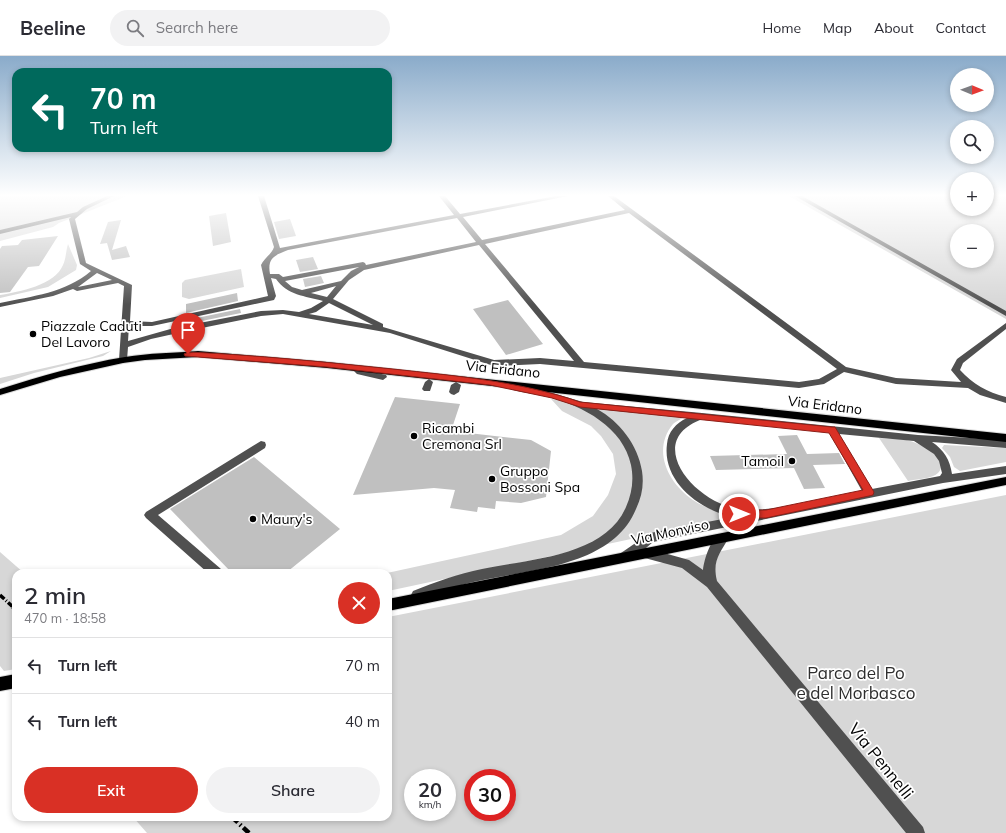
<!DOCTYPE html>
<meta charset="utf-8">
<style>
body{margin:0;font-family:Mulish,sans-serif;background:#f2f2f3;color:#2b2b33;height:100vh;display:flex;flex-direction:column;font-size:15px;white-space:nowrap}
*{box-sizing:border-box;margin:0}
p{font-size:13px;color:#7c7c81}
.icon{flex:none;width:22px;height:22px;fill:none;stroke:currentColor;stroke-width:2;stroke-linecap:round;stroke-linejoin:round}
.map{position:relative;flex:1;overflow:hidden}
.details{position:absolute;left:12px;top:513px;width:380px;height:252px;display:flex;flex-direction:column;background:#fff;border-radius:12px;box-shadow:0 2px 6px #0003}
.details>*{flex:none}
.banner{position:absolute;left:12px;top:12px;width:380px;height:84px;border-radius:12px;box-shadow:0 2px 6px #0003;background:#00695c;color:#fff;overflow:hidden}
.needle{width:26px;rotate:91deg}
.fabs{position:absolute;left:950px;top:12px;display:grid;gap:8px}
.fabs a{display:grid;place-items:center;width:44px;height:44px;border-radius:50%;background:#fff;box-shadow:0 2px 6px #0003;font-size:20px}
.speed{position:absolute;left:404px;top:713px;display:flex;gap:8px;font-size:20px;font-weight:700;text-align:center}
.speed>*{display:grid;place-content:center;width:52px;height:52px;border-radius:50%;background:#fff;box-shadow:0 2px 6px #0003;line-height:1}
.speed small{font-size:10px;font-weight:400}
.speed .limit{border:6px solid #d22;background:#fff;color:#111}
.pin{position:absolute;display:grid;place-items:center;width:34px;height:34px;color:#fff;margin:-41px -17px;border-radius:50% 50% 50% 0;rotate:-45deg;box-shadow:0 0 4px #0007}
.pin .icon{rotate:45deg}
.me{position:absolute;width:44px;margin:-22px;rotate:90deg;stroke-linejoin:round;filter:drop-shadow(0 0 3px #0008)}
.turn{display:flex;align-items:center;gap:14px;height:84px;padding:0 12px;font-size:18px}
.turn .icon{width:52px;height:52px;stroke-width:2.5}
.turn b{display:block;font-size:28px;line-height:34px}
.round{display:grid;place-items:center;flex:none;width:42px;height:42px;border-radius:21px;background:#f2f2f3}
.overview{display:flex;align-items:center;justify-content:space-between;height:68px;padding:0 12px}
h1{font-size:24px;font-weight:600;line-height:30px}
.cta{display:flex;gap:8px;margin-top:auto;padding:8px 12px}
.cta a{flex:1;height:46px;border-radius:24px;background:#d93025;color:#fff;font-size:16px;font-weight:600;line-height:46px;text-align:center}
.cta a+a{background:#f2f2f3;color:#2b2b33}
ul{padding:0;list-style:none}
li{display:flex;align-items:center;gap:12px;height:56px;padding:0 12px;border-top:1px solid #e1e1e2}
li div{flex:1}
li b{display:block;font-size:15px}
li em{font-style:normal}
header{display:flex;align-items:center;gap:24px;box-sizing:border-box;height:56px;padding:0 20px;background:#fff;border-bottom:1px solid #e1e1e2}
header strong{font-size:19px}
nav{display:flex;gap:22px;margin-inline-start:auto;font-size:14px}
.search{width:280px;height:36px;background:#f2f2f3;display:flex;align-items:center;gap:10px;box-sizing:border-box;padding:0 14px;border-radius:22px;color:#7c7c81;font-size:15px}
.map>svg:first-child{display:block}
</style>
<header>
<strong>Beeline</strong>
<div class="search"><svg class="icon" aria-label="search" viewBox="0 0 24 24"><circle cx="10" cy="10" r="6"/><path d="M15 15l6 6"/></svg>Search here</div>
<nav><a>Home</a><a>Map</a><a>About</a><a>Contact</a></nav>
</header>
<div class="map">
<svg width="1006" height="777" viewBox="0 0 1006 777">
<rect width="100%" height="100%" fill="#fff"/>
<path fill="#d7d7d7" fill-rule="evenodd" d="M 0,140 L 127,140 L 59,167 L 53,171 L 0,185 Z
M 789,140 L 957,140 L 957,153 L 987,153 L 987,140 L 1006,140 L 1006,263 ZM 957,175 L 987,175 L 987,205 L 957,205 Z
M 68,188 L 77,209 L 76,214 L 48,231 L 0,242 L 0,239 C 19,236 55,229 63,209 C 66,203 66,194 68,188 Z
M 241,213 L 244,231 L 189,243 L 182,241 L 182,227 L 185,224 Z
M 111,295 L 103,300 L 34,317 L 0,328 L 0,322 L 89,302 Z
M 551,343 L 686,360 C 682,363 676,365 673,368 C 651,395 669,428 693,444 C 708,454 722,457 739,460 L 388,535 L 388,517 L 387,517 L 561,479 L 593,460 L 608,439 L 616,418 L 613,398 L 601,380 L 591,370 L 562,355 Z
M 879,382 C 889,383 901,382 910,385 C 921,388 951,403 938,417 C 932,423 916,423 908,425 Z
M 944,389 L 1006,392 L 1006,406 L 960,415 L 954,411 L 950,401 L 942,392 Z
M 1006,439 L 1006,777 L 147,777 L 133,761 L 388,761 L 388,561 ZM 413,722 L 447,722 L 447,756 L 413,756 ZM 473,722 L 507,722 L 507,756 L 473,756 Z
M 0,496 L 24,517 L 16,517 L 16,613 L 4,615 L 0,610 Z"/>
<path fill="#c0c0c0" d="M 226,157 L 231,186 L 213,190 L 209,160 Z
M 290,163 L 296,180 L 279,183 L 274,166 Z
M 121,164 L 112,194 L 126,190 L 130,201 L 112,204 L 107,187 L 100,188 L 108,166 Z
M 58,180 L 39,210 L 28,211 L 10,236 L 0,237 L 0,193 L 2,190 L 18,189 L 22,184 Z
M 313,201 L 318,213 L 300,216 L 296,204 Z
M 321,220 L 324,227 L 305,231 L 303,223 Z
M 237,237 L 238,245 L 186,257 L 186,248 Z
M 508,244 L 543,288 L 506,299 L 473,253 Z
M 240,253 L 241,257 L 187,268 L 187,264 Z
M 395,341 L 460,348 L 451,375 L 531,384 L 551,395 L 546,441 L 521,447 L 496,445 L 495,453 L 478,451 L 477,456 L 450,452 L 455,434 L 434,432 L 353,439 Z
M 797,379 L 807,398 L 839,397 L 845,408 L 813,409 L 825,432 L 804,433 L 794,412 L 716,414 L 710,400 L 787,398 L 778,380 Z
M 254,401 L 340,473 L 287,516 L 232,517 L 170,453 Z"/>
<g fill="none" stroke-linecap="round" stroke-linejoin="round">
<defs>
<path id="major" d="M 198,295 L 327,306 L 1006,378 L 1006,386 L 327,312 L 198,301 L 145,304 L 123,307 L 60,321 L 0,339 L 0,333 C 41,320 82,308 125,301 C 149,297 174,297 198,295 Z
M 1006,421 L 1006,429 L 388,555 L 388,543 Z
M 16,618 L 16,632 L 0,635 L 0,621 Z"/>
</defs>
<use href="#major" stroke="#dbdbdb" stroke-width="2"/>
<path fill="#505050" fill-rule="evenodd" d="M 107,140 L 114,140 L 87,153 L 75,163 L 86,207 L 132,229 L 130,265 L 152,266 L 268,240 L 261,209 C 264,202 272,198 274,191 L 258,140 L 264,140 L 280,192 L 454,159 L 439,140 L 445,140 L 460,158 L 556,140 L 568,140 L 463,161 L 482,184 L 625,154 L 608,140 L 614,140 L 846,311 L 896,322 L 961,326 L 951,314 L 957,303 L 1006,267 L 1006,273 L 963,307 L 960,314 C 973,328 987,336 1006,341 L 1006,347 L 980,339 L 968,332 L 896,328 L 844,316 L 824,328 L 799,332 L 540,308 L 494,310 L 390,277 L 283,258 L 261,260 L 187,275 L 151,283 L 128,291 L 127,304 L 123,307 L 119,304 L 124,230 L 118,227 L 77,235 L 73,233 L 53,240 L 0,251 L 0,247 C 33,240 65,237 91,215 L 80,208 L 69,163 L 71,161 L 0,178 L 0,174 L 77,156 L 83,151 ZM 629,157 L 837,313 L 819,323 L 799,326 L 584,306 L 485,188 ZM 457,162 L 476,186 L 366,209 L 365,207 L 363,206 L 283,221 L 279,218 L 270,218 C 267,202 275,199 288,194 ZM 479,189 L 574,305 L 540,302 L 494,304 L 383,271 L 383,268 L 333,243 L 349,224 L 364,214 ZM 359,211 L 351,215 L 341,225 L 302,234 L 292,231 L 285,225 ZM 97,217 L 112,224 L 78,231 ZM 271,222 L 276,223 C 287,239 305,240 323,245 L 311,252 L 299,256 L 283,254 L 261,255 L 174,272 L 128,285 L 129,270 L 152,270 L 274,244 L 276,240 ZM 336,230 L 327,241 L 311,237 ZM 329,247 L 373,269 L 309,258 L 316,256 Z
M 795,140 L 802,140 L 1006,255 L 1006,260 Z
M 355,309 L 363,314 L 386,319 L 387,321 L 383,324 L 357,318 L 351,312 Z
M 429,323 L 433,326 L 430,335 L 424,335 L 422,333 L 425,326 Z
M 456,326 L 461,329 L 459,336 L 454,339 L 451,338 L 449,336 L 451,329 Z
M 516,329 L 549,336 L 583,346 L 702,357 L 918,379 L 1006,384 L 1006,392 L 932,386 C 944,394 950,404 952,418 L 1006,410 L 1006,418 L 943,427 L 653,486 L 646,492 L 689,504 L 703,514 C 704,503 713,473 727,478 L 729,481 C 720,498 712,504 717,525 L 923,771 L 925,777 L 906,777 L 707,531 L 682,512 L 641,501 L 639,497 C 633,502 628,507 621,505 L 619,501 L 621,497 L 650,477 L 733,461 C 699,454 662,425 667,388 C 668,376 676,367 687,362 L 597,353 C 619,365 638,389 642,415 C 644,429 642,440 636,453 C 613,509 535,513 483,524 C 460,528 439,537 417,545 L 413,543 L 411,539 L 413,535 C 435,526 458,518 482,513 C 528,503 605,501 626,451 C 632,437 634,424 631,409 C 623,371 583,350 548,341 C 537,338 524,337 513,334 L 511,332 ZM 703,363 L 829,376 L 862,435 C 823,443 775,458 736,452 C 694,446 642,384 703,363 ZM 839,378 L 914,385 L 934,398 L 939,405 L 942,417 L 940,420 L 872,433 Z
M 261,385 L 265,386 L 266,389 L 265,392 L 158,459 L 221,513 L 223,517 L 208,517 L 146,462 L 144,459 L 146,456 Z"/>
<use href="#major" fill="#000" fill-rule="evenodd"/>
<path stroke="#000" stroke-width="3.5" stroke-dasharray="6 2 1 2" stroke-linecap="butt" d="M 0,539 L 14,552"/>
<path stroke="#000" stroke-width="4.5" stroke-dasharray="8 3 1.5 3" stroke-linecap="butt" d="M 13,551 L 16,554
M 232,761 L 249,777"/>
</g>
<linearGradient id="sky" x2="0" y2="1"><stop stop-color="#8aabca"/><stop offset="0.56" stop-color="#fff"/><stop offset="1" stop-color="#fff" stop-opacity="0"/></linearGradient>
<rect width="1006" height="249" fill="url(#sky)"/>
<path fill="#d93025" stroke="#8d1f18" d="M 188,296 C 256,299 324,306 393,313 C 456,320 519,325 580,346 L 832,371 L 835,371 L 874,436 L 873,439 L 869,440 L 766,462 L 739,462 L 736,461 L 734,458 L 736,455 L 739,454 L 766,454 L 863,434 L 829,377 L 580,351 L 552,342 L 490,329 L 327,311 L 185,300 L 184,298 Z"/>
<g fill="#000" stroke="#fff" stroke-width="1.5">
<circle cx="33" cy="278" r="4"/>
<circle cx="414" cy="380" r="4"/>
<circle cx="792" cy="405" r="4"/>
<circle cx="492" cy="423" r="4"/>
<circle cx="253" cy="463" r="4"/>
</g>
<g text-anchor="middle" stroke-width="3.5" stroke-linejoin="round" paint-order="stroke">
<g font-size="14" fill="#000" stroke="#fff" text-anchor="start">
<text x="41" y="275">Piazzale Caduti<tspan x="41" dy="16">Del Lavoro</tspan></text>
<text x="422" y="377">Ricambi<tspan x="422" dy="16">Cremona Srl</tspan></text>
<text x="784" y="410" text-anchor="end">Tamoil</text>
<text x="500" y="420">Gruppo<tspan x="500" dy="16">Bossoni Spa</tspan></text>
<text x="261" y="468">Maury's</text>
</g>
<g font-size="14" fill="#000" stroke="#fff">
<text transform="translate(503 313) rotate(6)" y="5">Via Eridano</text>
<text transform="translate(825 349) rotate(7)" y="5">Via Eridano</text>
<text transform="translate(670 476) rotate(-12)" y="5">Via Monviso</text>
</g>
<g font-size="17" fill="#2e2e2e" stroke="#fff">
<text x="856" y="623">Parco del Po<tspan x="856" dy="20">e del Morbasco</tspan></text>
</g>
<g font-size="17" fill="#000" stroke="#fff">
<text transform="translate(881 705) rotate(51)" y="6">Via Pennelli</text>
</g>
</g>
</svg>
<div class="fabs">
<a><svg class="needle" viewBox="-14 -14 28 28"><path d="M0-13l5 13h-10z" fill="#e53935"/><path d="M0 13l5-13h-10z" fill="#7c7c81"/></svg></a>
<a><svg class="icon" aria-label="search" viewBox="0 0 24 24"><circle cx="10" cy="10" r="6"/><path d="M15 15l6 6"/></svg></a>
<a>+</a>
<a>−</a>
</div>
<div class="speed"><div>20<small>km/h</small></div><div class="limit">30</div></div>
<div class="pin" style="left:188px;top:298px;background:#d93025"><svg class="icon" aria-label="arrive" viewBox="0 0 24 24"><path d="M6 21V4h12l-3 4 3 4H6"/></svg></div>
<svg class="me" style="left:739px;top:458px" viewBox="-20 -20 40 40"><circle r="17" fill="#d93025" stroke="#fff" stroke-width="3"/><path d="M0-11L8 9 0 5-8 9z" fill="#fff"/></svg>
<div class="banner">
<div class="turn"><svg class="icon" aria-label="left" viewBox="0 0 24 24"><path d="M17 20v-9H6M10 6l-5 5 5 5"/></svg><div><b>70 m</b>Turn left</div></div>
</div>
<section class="details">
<div class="overview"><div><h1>2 min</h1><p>470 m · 18:58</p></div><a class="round" style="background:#d93025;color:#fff"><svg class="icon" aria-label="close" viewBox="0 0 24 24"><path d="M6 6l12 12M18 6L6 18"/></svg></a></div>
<ul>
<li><svg class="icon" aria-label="left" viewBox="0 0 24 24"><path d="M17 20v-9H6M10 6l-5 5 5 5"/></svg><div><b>Turn left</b></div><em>70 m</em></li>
<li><svg class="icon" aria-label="left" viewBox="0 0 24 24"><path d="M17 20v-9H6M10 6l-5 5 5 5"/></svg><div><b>Turn left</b></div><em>40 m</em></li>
</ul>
<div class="cta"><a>Exit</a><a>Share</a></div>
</section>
</div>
